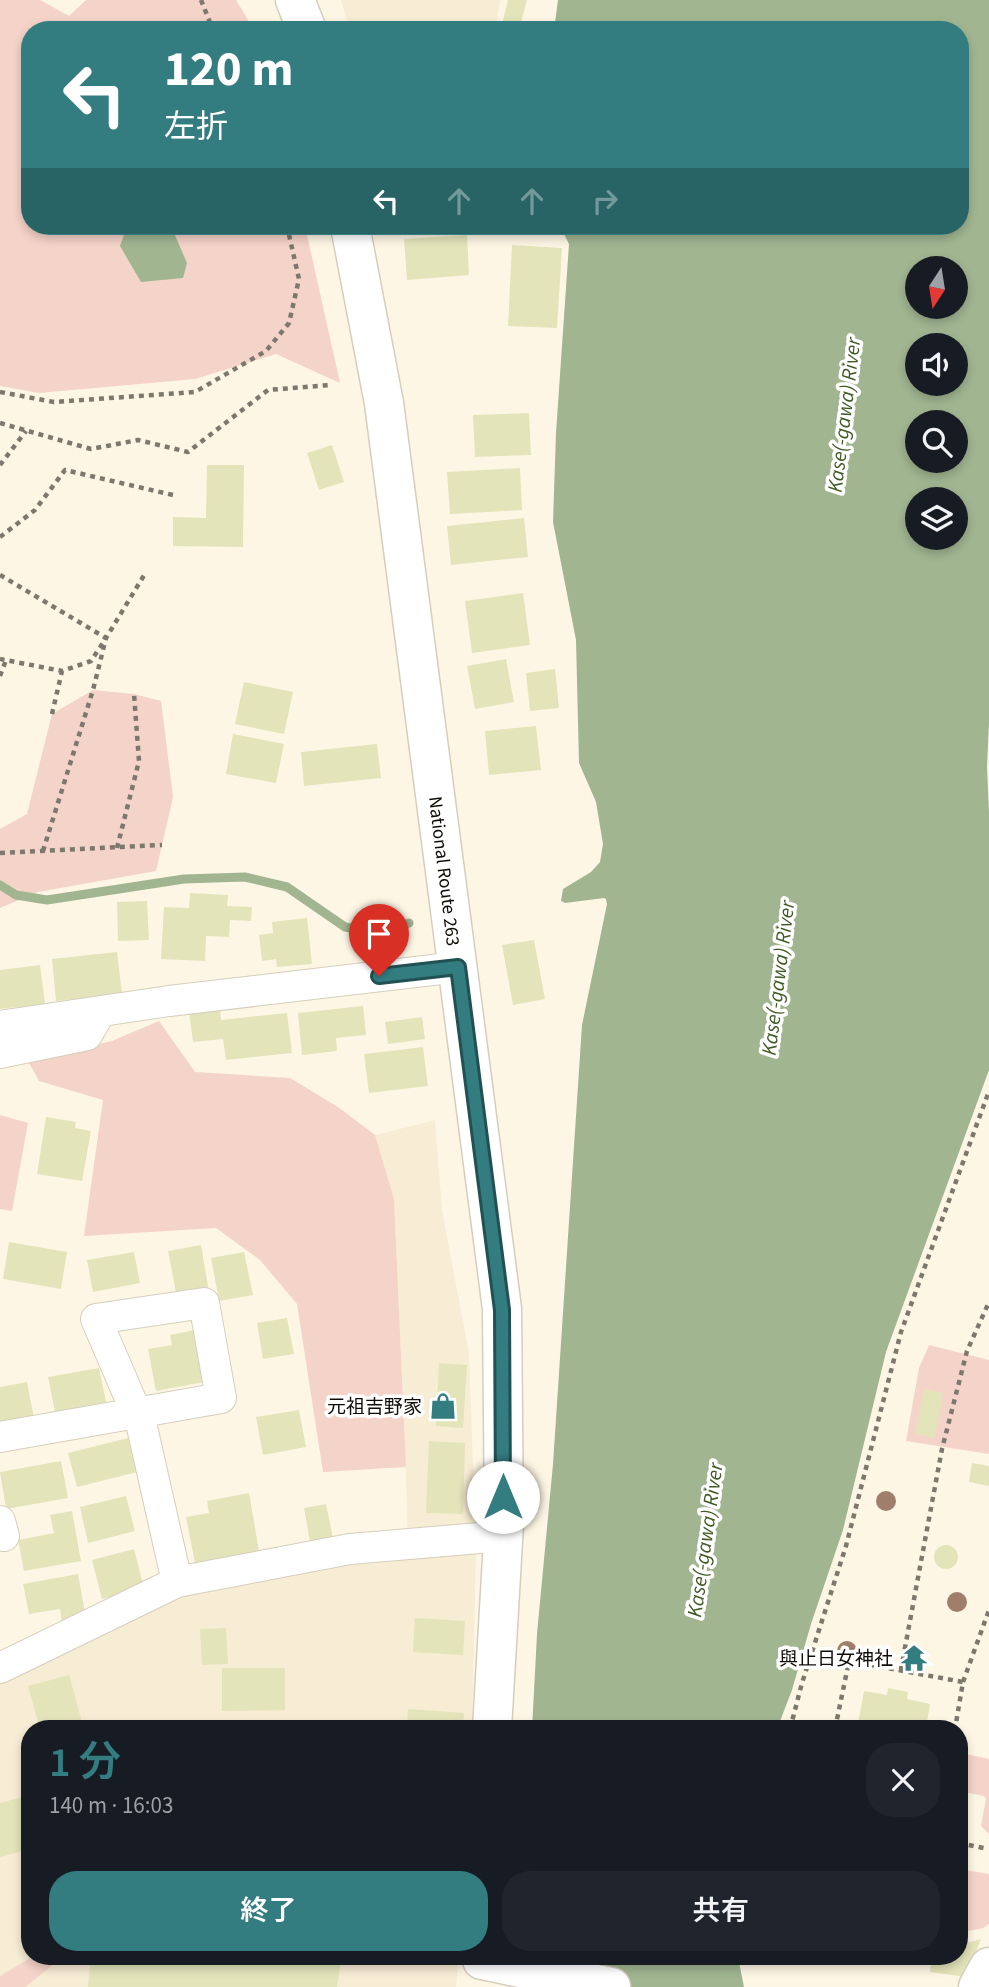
<!DOCTYPE html>
<html lang="ja">
<meta charset="utf-8">
<style>
body{margin:0;font-family:"Source Sans 3","Noto Sans JP",sans-serif;background:#20242c;color:#f1f3f6;height:100vh;display:flex;flex-direction:column;font-size:26px;white-space:nowrap}
*{box-sizing:border-box;margin:0}
p{font-size:23px;color:#9ea1a6}
.icon{flex:none;width:38px;height:38px;fill:none;stroke:currentColor;stroke-width:2;stroke-linecap:round;stroke-linejoin:round}
.map{position:relative;flex:1;overflow:hidden}
.panel{position:absolute;left:21px;top:1720px;width:947px;height:245px;display:flex;flex-direction:column;background:#171b24;border-radius:28px;box-shadow:0 4px 10px #0003}
.panel>*{flex:none}
.hud{position:absolute;left:21px;top:21px;width:948px;height:214px;border-radius:28px;box-shadow:0 4px 10px #0003;background:#337c80;color:#fff;overflow:hidden}
.needle{width:46px;rotate:192deg}
.buttons{position:absolute;left:905px;top:256px;display:grid;gap:14px}
.buttons a{display:grid;place-items:center;width:63px;height:63px;border-radius:50%;background:#171b24;box-shadow:0 4px 10px #0003;font-size:35px}
.pin{position:absolute;display:grid;place-items:center;width:60px;height:60px;color:#fff;margin:-72px -30px;border-radius:50% 50% 50% 0;rotate:-45deg;box-shadow:0 0 7px #0007}
.pin .icon{rotate:45deg}
.me{position:absolute;width:77px;margin:-38px;rotate:0deg;stroke-linejoin:round;filter:drop-shadow(0 0 5px #0008)}
.turn{display:flex;align-items:center;gap:24px;height:147px;padding:0 28px;font-size:32px}
.turn .icon{width:91px;height:91px;stroke-width:2.5}
.turn b{display:block;font-size:49px;line-height:60px}
.lanes{display:flex;align-items:center;height:66px;padding:0 28px;background:#0003;justify-content:center;gap:35px;direction:ltr}
.lanes .off{opacity:.35}
.round{display:grid;place-items:center;flex:none;width:74px;height:74px;border-radius:28px;background:#20242c}
.overview{display:flex;align-items:center;justify-content:space-between;height:119px;padding:0 28px}
h1{font-size:42px;font-weight:600;line-height:52px;color:#337c80}
.primary-button{display:flex;gap:14px;margin-top:auto;padding:14px 28px}
.primary-button a{flex:1;height:80px;border-radius:28px;background:#337c80;color:#fff;font-size:28px;font-weight:600;line-height:80px;text-align:center}
.primary-button a+a{background:#20242c;color:#f1f3f6}
.map>svg:first-child{display:block}
</style>
<div class="map">
<svg width="989" height="1987" viewBox="0 0 989 1987">
<rect width="100%" height="100%" fill="#fef6e5"/>
<path fill="#f7ecd4" d="M 341,0 L 500,0 L 496,30 L 350,30 Z
M 435,1120 L 442,1210 L 469,1354 L 476,1551 L 472,1729 L 30,1729 L 30,1956 L 459,1957 L 456,1987 L 0,1987 L 0,1679 L 192,1588 L 408,1552 L 406,1467 L 394,1199 L 375,1135 Z"/>
<path fill="#f4d3c8" d="M 0,0 L 40,0 L 69,16 L 86,0 L 236,0 L 254,30 L 30,30 L 30,226 L 305,226 L 340,383 L 276,354 L 195,379 L 39,393 L 0,386 Z
M 93,690 L 134,694 L 161,701 L 173,797 L 156,871 L 38,892 L 0,908 L 0,829 L 27,814 L 52,714 Z
M 159,1021 L 195,1072 L 290,1078 L 338,1107 L 375,1135 L 394,1199 L 406,1467 L 323,1472 L 297,1304 L 260,1260 L 216,1228 L 84,1236 L 103,1100 L 39,1081 L 28,1061 L 112,1041 Z
M 0,1115 L 28,1123 L 12,1211 L 0,1209 Z
M 929,1345 L 989,1360 L 989,1454 L 906,1441 L 919,1368 Z
M 966,1754 L 989,1759 L 989,1834 L 981,1826 L 986,1799 L 984,1796 L 959,1791 L 959,1774 L 963,1755 Z
M 959,1869 L 989,1874 L 989,1924 L 983,1928 L 959,1933 Z
M 32,1957 L 63,1957 L 25,1987 L 0,1987 L 0,1976 Z"/>
<path fill="#a1b591" fill-rule="evenodd" d="M 558,0 L 989,0 L 989,723 L 987,767 L 989,812 L 989,1070 L 886,1352 L 843,1530 L 811,1624 L 792,1690 L 777,1729 L 532,1729 L 537,1634 L 553,1464 L 582,1025 L 607,904 L 606,899 L 604,898 L 565,903 L 561,901 L 563,889 L 591,872 L 600,862 L 603,844 L 596,802 L 579,763 L 576,640 L 553,522 L 556,433 L 569,244 L 560,226 L 961,226 L 961,30 L 554,30 ZM 917,268 L 956,268 L 956,306 L 917,306 ZM 917,345 L 956,345 L 956,383 L 917,383 ZM 917,422 L 956,422 L 956,460 L 917,460 ZM 917,499 L 956,499 L 956,537 L 917,537 Z
M 127,226 L 171,226 L 187,263 L 183,278 L 141,282 L 120,246 Z
M 568,1956 L 738,1957 L 744,1987 L 558,1987 Z"/>
<g fill="none" stroke-linecap="round" stroke-linejoin="round">
<path stroke="#a1b591" stroke-width="9" d="M 0,885 L 16,895 L 47,900 L 184,879 L 245,877 L 287,887 L 345,927 L 379,933 L 409,923"/>
</g>
<path fill="#e3e4ba" d="M 508,0 L 527,0 L 519,30 L 501,28 Z
M 467,235 L 469,275 L 407,280 L 404,239 Z
M 512,245 L 562,248 L 557,328 L 508,326 Z
M 529,413 L 531,455 L 475,457 L 473,415 Z
M 332,445 L 344,482 L 319,490 L 307,453 Z
M 207,465 L 244,465 L 243,547 L 173,546 L 173,517 L 206,518 Z
M 520,468 L 522,510 L 450,514 L 447,472 Z
M 524,518 L 528,557 L 451,565 L 447,526 Z
M 523,593 L 530,645 L 472,653 L 465,601 Z
M 506,659 L 514,702 L 475,709 L 467,666 Z
M 555,669 L 559,708 L 530,711 L 526,673 Z
M 244,682 L 293,692 L 284,734 L 235,724 Z
M 536,726 L 541,770 L 489,775 L 485,731 Z
M 233,734 L 284,744 L 276,783 L 226,774 Z
M 377,744 L 381,778 L 304,786 L 301,752 Z
M 190,893 L 228,895 L 227,906 L 252,907 L 251,921 L 230,920 L 229,937 L 206,936 L 205,961 L 161,959 L 164,907 L 189,908 Z
M 147,901 L 149,940 L 118,941 L 117,902 Z
M 307,918 L 312,964 L 277,967 L 276,959 L 262,961 L 259,935 L 273,933 L 272,922 Z
M 534,940 L 545,999 L 513,1005 L 502,945 Z
M 117,952 L 122,994 L 56,1001 L 52,959 Z
M 40,965 L 45,1004 L 0,1009 L 0,970 Z
M 363,1006 L 366,1035 L 336,1038 L 337,1051 L 302,1055 L 298,1013 Z
M 220,1009 L 221,1020 L 287,1013 L 292,1053 L 226,1060 L 223,1039 L 193,1042 L 189,1012 Z
M 422,1017 L 425,1039 L 388,1044 L 385,1022 Z
M 423,1047 L 428,1086 L 369,1093 L 364,1054 Z
M 46,1117 L 76,1122 L 75,1128 L 91,1131 L 82,1181 L 37,1174 Z
M 9,1242 L 67,1252 L 61,1289 L 3,1279 Z
M 201,1245 L 209,1292 L 177,1298 L 168,1251 Z
M 134,1252 L 140,1283 L 93,1292 L 87,1260 Z
M 244,1252 L 253,1295 L 219,1301 L 211,1258 Z
M 287,1318 L 294,1354 L 263,1359 L 257,1323 Z
M 195,1330 L 204,1382 L 156,1391 L 148,1349 L 172,1345 L 170,1335 Z
M 439,1363 L 467,1365 L 463,1428 L 436,1426 Z
M 99,1368 L 106,1402 L 55,1412 L 48,1377 Z
M 27,1382 L 34,1418 L 0,1424 L 0,1387 Z
M 924,1389 L 943,1393 L 935,1438 L 915,1434 Z
M 299,1410 L 306,1447 L 263,1455 L 256,1417 Z
M 128,1438 L 137,1472 L 77,1487 L 68,1453 Z
M 429,1441 L 465,1443 L 463,1514 L 426,1513 Z
M 61,1461 L 68,1498 L 6,1509 L 0,1472 Z
M 972,1463 L 989,1466 L 989,1486 L 969,1482 Z
M 249,1493 L 259,1551 L 195,1563 L 186,1517 L 209,1513 L 207,1501 Z
M 126,1496 L 135,1531 L 88,1543 L 80,1507 Z
M 326,1504 L 333,1538 L 310,1542 L 304,1508 Z
M 72,1511 L 81,1561 L 24,1571 L 18,1540 L 54,1533 L 50,1515 Z
M934 1557a12 12 0 1 1 24 0a12 12 0 1 1-24 0Z
M 134,1549 L 144,1588 L 102,1599 L 92,1560 Z
M 78,1574 L 86,1618 L 62,1623 L 60,1609 L 29,1614 L 23,1584 Z
M 415,1618 L 465,1621 L 463,1655 L 413,1652 Z
M 226,1628 L 228,1664 L 202,1665 L 200,1629 Z
M 222,1668 L 285,1668 L 285,1710 L 222,1711 Z
M 69,1675 L 84,1729 L 40,1729 L 28,1686 Z
M 888,1688 L 908,1692 L 907,1699 L 930,1704 L 927,1722 L 947,1726 L 947,1729 L 857,1729 L 864,1691 L 887,1695 Z
M 408,1709 L 464,1713 L 463,1729 L 407,1729 Z
M 30,1795 L 30,1849 L 0,1857 L 0,1803 Z
M 981,1939 L 966,1977 L 930,1972 L 932,1956 L 959,1956 L 959,1945 Z
M 91,1956 L 342,1956 L 337,1987 L 88,1987 Z"/>
<g fill="none" stroke-linecap="round" stroke-linejoin="round">
<defs>
<path id="street" d="M 0,1026 L 169,1001 L 458,967
M 0,1053 L 87,1035 L 101,1011
M 0,1437 L 221,1398 L 204,1303 L 96,1319 L 136,1412 L 142,1427 L 177,1582
M 0,1521 L 4,1536
M 0,1668 L 177,1582 L 350,1549 L 503,1536"/>
<path id="secondary" d="M 978,1987 L 989,1967"/>
<path id="highway" d="M 295,0 L 307,30
M 350,226 L 384,403 L 502,1309 L 504,1524 L 492,1729
M 482,1960 L 611,1987"/>
</defs>
<use href="#street" stroke="#d6cebd" stroke-width="32"/>
<use href="#secondary" stroke="#d6cebd" stroke-width="41"/>
<use href="#highway" stroke="#d6cebd" stroke-width="41"/>
<path stroke="#7d786d" stroke-width="4.5" stroke-dasharray="5 5" stroke-linecap="butt" d="M 201,0 L 213,30
M 0,392 L 54,402 L 195,392 L 266,351 L 289,323 L 299,279 L 287,226
M 0,423 L 91,449 L 138,440 L 188,452 L 268,390 L 330,385
M 0,465 L 26,431
M 0,537 L 35,510 L 65,470 L 173,495
M 0,575 L 106,638 L 91,661 L 62,671 L 0,659
M 0,676 L 6,660
M 52,714 L 62,671
M 117,848 L 139,761 L 134,694
M 43,851 L 93,690 L 106,638 L 146,572
M 0,853 L 162,845
M 901,1669 L 942,1449 L 967,1351 L 989,1302
M 963,1682 L 989,1610
M 790,1729 L 802,1683 L 846,1546 L 901,1332 L 989,1091
M 835,1729 L 849,1661 L 963,1682 L 955,1729
M 959,1843 L 988,1849"/>
<use href="#street" stroke="#fff" stroke-width="30"/>
<use href="#secondary" stroke="#fff" stroke-width="38"/>
<use href="#highway" stroke="#fff" stroke-width="38"/>
</g>
<g fill="#9f7e6b">
<circle cx="886" cy="1501" r="10"/>
<circle cx="957" cy="1602" r="10"/>
<circle cx="847" cy="1651" r="10"/>
</g>
<g fill="none" stroke-linecap="round" stroke-linejoin="round">
<defs>
<path id="route" d="M 379,976 L 458,967 L 502,1310 L 503,1497"/>
</defs>
<use href="#route" stroke="#215153" stroke-width="18"/>
<use href="#route" stroke="#337c80" stroke-width="12"/>
</g>
<defs>
<symbol id="shop-bare" viewBox="-9 -9 18 18"><path d="M-5-2.5h2.3a2.7 3.5 0 0 1 5.4 0H5L5.5 6h-11ZM-1.5-2.5h3a1.5 2.3 0 0 0-3 0Z" fill="#337c80" stroke="#fff" stroke-width="2.5" paint-order="stroke"/></symbol>
<symbol id="temple-bare" viewBox="-9 -9 18 18"><path d="M0-6L5-2H3V0L6.5 2.5H4V6H1.5V3h-3V6H-4V2.5H-6.5L-3 0V-2H-5Z" fill="#337c80" stroke="#fff" stroke-width="2.5" paint-order="stroke"/></symbol>
</defs>
<g fill-rule="evenodd">
<use href="#shop-bare" x="424" y="1387" width="38" height="38"/>
<use href="#temple-bare" x="895" y="1639" width="38" height="38"/>
</g>
<g text-anchor="middle" stroke-width="7" stroke-linejoin="round" paint-order="stroke">
<g font-size="19" fill="#0f0c07" stroke="#fff">
<text transform="translate(445 871) rotate(83)" y="7">National Route 263</text>
</g>
<g font-size="19" fill="#0f0c07" stroke="#fff" text-anchor="end">
<text x="422" y="1413">元祖吉野家</text>
<text x="893" y="1665">與止日女神社</text>
</g>
<g font-size="21" font-style="italic" fill="#3f5a24" stroke="#fff">
<text transform="translate(844 415) rotate(-83)" y="7">Kase(-gawa) River</text>
<text transform="translate(778 978) rotate(-83)" y="7">Kase(-gawa) River</text>
<text transform="translate(705 1540) rotate(-82)" y="7">Kase(-gawa) River</text>
</g>
</g>
</svg>
<div class="buttons">
<a><svg class="needle" viewBox="-14 -14 28 28"><path d="M0-13l5 13h-10z" fill="#e53935"/><path d="M0 13l5-13h-10z" fill="#9ea1a6"/></svg></a>
<a><svg class="icon" aria-label="sound" viewBox="0 0 24 24"><path d="M4 9h4l5-4v14l-5-4H4zM17 9q2 3 0 6"/></svg></a>
<a><svg class="icon" aria-label="search" viewBox="0 0 24 24"><circle cx="10" cy="10" r="6"/><path d="M15 15l6 6"/></svg></a>
<a><svg class="icon" aria-label="layers" viewBox="0 0 24 24"><path d="M12 4l9 5-9 5-9-5zM3 14l9 5 9-5"/></svg></a>
</div>
<div class="pin" style="left:379px;top:976px;background:#d93025"><svg class="icon" aria-label="arrive" viewBox="0 0 24 24"><path d="M6 21V4h12l-3 4 3 4H6"/></svg></div>
<svg class="me" style="left:503px;top:1497px" viewBox="-20 -20 40 40"><circle r="19" fill="#fff"/><path d="M0-13L10 11 0 6-10 11z" fill="#337c80"/></svg>
<div class="hud">
<div class="turn"><svg class="icon" aria-label="left" viewBox="0 0 24 24"><path d="M17 20v-9H6M10 6l-5 5 5 5"/></svg><div><b>120 m</b>左折</div></div>
<div class="lanes"><svg class="icon" aria-label="left" viewBox="0 0 24 24"><path d="M17 20v-9H6M10 6l-5 5 5 5"/></svg><svg class="icon off" aria-label="ahead" viewBox="0 0 24 24"><path d="M12 20V5M6 11l6-6 6 6"/></svg><svg class="icon off" aria-label="ahead" viewBox="0 0 24 24"><path d="M12 20V5M6 11l6-6 6 6"/></svg><svg class="icon off" aria-label="right" viewBox="0 0 24 24"><path d="M7 20v-9h11M14 6l5 5-5 5"/></svg></div>
</div>
<section class="panel">
<div class="overview"><div><h1>1 分</h1><p>140 m · 16:03</p></div><a class="round"><svg class="icon" aria-label="close" viewBox="0 0 24 24"><path d="M6 6l12 12M18 6L6 18"/></svg></a></div>
<div class="primary-button"><a>終了</a><a>共有</a></div>
</section>
</div>
